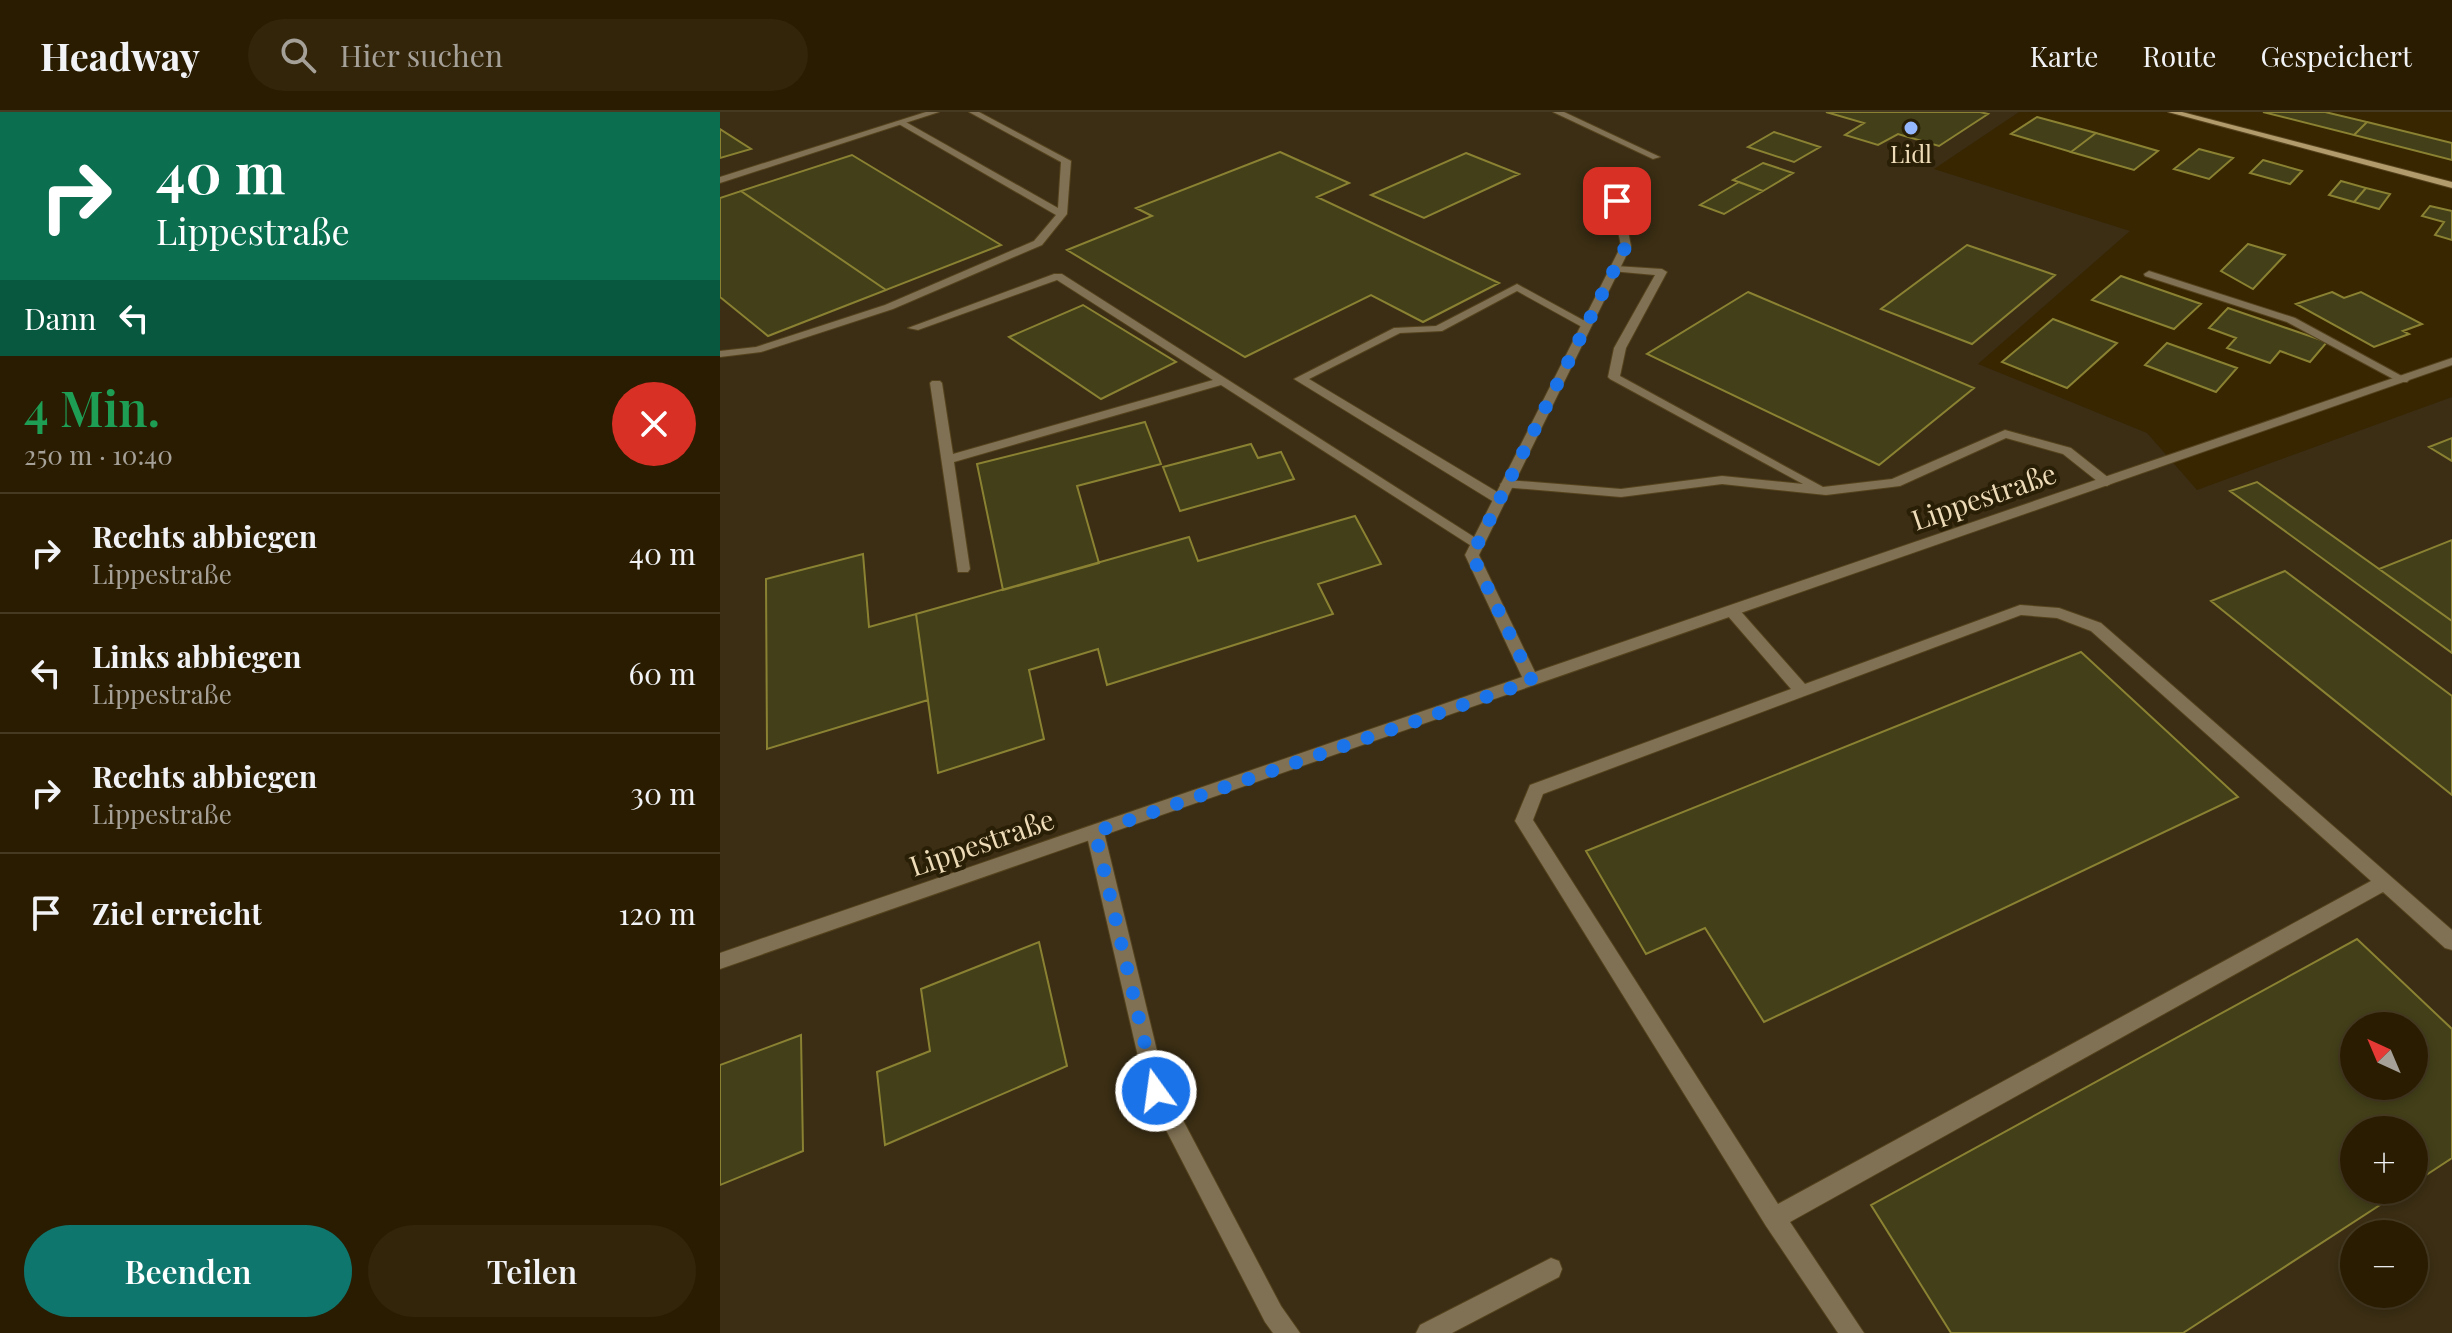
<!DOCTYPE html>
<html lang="de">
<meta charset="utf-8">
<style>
body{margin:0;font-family:"Playfair Display",serif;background:#32250a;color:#f1f3f6;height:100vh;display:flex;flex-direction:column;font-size:30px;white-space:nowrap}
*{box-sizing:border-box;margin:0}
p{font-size:26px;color:#a5a199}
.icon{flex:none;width:44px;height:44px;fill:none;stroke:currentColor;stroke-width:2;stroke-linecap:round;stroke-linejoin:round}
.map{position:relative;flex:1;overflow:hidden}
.sheet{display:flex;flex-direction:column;background:#2a1c00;width:720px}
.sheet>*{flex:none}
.guide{background:#0b6e4f;color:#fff;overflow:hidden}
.needle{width:52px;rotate:316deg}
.buttons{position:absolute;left:1620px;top:900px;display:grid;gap:16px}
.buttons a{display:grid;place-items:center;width:88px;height:88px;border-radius:50%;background:#2a1c00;box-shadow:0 4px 12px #0003,0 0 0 2px #463a22;font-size:40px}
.pin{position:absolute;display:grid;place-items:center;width:68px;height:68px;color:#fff;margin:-34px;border-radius:16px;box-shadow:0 4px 12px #0006}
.me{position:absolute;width:88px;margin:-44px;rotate:346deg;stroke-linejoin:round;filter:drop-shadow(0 0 6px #0008)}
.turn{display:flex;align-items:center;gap:28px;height:168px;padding:0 24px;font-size:36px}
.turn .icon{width:104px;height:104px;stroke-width:2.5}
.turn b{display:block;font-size:56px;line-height:68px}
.then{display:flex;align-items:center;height:76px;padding:0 24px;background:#0003;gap:16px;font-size:30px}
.round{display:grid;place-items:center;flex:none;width:84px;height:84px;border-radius:42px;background:#32250a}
.overview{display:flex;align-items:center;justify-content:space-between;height:136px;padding:0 24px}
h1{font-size:48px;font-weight:600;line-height:60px;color:#1e9e55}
.cta{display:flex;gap:16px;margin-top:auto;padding:16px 24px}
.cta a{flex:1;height:92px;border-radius:48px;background:#0f766e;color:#fff;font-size:32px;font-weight:600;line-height:92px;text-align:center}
.cta a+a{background:#32250a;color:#f1f3f6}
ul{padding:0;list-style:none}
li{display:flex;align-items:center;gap:24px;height:120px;padding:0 24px;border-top:2px solid #463a22}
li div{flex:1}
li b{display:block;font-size:30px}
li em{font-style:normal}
header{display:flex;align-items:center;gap:48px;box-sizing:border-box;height:112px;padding:0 40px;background:#2a1c00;border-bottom:2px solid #463a22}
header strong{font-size:38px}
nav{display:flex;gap:44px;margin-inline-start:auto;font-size:28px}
.search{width:560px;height:72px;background:#32250a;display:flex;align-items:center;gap:20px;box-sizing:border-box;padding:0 28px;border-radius:44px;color:#a5a199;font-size:30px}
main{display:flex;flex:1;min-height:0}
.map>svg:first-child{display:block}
</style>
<header>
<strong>Headway</strong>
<div class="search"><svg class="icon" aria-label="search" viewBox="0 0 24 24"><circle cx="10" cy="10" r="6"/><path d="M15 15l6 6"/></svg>Hier suchen</div>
<nav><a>Karte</a><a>Route</a><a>Gespeichert</a></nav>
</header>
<main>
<section class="sheet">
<div class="guide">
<div class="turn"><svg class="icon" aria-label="right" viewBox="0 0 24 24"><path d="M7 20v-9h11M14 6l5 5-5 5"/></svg><div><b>40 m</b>Lippestraße</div></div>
<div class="then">Dann<svg class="icon" aria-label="left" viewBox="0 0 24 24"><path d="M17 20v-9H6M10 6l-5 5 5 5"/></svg></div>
</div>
<div class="overview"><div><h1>4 Min.</h1><p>250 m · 10:40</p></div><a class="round" style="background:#d93025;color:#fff"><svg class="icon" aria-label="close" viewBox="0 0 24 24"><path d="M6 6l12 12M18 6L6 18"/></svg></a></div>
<ul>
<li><svg class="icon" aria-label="right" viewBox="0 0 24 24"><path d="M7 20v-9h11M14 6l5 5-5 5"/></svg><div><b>Rechts abbiegen</b><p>Lippestraße</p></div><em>40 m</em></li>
<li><svg class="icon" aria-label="left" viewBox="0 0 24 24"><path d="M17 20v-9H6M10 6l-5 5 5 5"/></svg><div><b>Links abbiegen</b><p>Lippestraße</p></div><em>60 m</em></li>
<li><svg class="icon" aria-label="right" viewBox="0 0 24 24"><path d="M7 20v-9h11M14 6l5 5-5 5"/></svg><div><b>Rechts abbiegen</b><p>Lippestraße</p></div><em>30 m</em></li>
<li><svg class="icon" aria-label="arrive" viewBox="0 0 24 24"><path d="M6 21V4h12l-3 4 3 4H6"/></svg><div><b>Ziel erreicht</b></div><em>120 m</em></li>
</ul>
<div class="cta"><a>Beenden</a><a>Teilen</a></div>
</section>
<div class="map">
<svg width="1732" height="1221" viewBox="0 0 1732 1221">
<rect width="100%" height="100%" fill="#382600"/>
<path fill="#3b2e14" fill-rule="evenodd" d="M 0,0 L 1299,0 L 1214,57 L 1410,119 L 1258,252 L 1427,321 L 1477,378 L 1732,285 L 1732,1221 L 0,1221 ZM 1634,914 L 1694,914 L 1694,974 L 1634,974 ZM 1634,1018 L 1694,1018 L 1694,1078 L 1634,1078 ZM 1634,1122 L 1694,1122 L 1694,1182 L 1634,1182 Z"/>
<path fill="#423f19" stroke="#8a8232" stroke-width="2" fill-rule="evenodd" d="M 1106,0 L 1260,0 L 1268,2 L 1219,34 L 1178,22 L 1158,33 L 1125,23 L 1144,11 Z
M 1543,0 L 1605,0 L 1647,10 L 1634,23 Z
M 1317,5 L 1376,21 L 1351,40 L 1291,22 Z
M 1647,10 L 1732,31 L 1732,48 L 1634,23 Z
M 0,17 L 31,37 L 0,46 Z
M 1054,20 L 1100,35 L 1074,50 L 1028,35 Z
M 1376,21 L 1438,39 L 1414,58 L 1351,40 Z
M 1479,37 L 1513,46 L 1489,67 L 1454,57 Z
M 560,40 L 629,71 L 597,85 L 779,171 L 703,210 L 651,183 L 525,245 L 347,138 L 432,104 L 416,96 Z
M 746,41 L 799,62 L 704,106 L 651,83 Z
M 132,43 L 281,133 L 166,178 L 21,79 Z
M 1543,48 L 1582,59 L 1570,72 L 1530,61 Z
M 1043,51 L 1073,61 L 1043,79 L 1013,68 Z
M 1621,69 L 1646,76 L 1634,90 L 1609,83 Z
M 1019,70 L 1043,79 L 1004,102 L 980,93 Z
M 1646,76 L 1670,82 L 1659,97 L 1634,90 Z
M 21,79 L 166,178 L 48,224 L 0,185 L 0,86 Z
M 1710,94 L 1732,99 L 1732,128 L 1715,123 L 1724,110 L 1702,104 Z
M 1528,132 L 1565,143 L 1533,177 L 1501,159 Z
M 1247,133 L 1335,163 L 1252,232 L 1161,197 Z
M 1401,164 L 1481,192 L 1454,217 L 1372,188 Z
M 1028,180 L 1254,276 L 1159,353 L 927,242 Z
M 1612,180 L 1624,186 L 1641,180 L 1702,212 L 1683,219 L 1689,222 L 1654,235 L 1576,192 Z
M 363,193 L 456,250 L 381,287 L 289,225 Z
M 1508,196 L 1607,230 L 1590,250 L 1560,239 L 1550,251 L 1507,236 L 1516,226 L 1489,216 Z
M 1333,207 L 1397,231 L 1347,276 L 1282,250 Z
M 1447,231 L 1517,256 L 1496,280 L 1425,253 Z
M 425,310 L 441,352 L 357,374 L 379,451 L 283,478 L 257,352 Z
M 1732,326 L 1732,349 L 1709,335 Z
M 531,332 L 538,346 L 561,340 L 574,367 L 460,399 L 443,355 Z
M 1537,370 L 1732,509 L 1732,541 L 1510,379 Z
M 635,404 L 661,452 L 598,472 L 613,502 L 387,573 L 378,537 L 309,558 L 324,627 L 218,661 L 196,502 L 469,425 L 478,449 Z
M 1732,428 L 1732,509 L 1659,457 Z
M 143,442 L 149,515 L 196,502 L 208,588 L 47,637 L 46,467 Z
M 1565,459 L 1732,584 L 1732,683 L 1491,489 Z
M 1361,540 L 1518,685 L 1044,910 L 985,816 L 926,842 L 866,739 Z
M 1637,827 L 1732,917 L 1732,1046 L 1694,1071 L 1694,1018 L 1634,1018 L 1634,1078 L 1683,1078 L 1463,1221 L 1231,1221 L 1151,1093 ZM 1634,914 L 1694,914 L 1694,974 L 1634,974 Z
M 319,830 L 347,954 L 165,1033 L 157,960 L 210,939 L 201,877 Z
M 81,923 L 83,1039 L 0,1073 L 0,953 Z"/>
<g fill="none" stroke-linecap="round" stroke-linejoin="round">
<defs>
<path id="lane" d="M 249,0 L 259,0 L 351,49 L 347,102 L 322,133 L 173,197 L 41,240 L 0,245 L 0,239 L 36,235 L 165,193 L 314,129 L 336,103 L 177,11 L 184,9 L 338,96 L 341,50 Z
M 833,0 L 844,0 L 940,45 L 933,47 Z
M 895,154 L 942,157 L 947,160 L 906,236 L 900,264 L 1103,375 L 1172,367 L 1285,318 L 1351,336 L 1394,370 L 1387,374 L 1382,373 L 1343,342 L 1286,326 L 1180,374 L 1106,383 L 1002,372 L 901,385 L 782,375 L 780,372 L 787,368 L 901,377 L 1002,364 L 1083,372 L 890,267 L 888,265 L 894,236 L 935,163 L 891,159 L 891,155 Z
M 1429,159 L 1575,206 L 1689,268 L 1687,270 L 1679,270 L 1567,210 L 1425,164 L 1424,162 Z
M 334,162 L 342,162 L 765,432 L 763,435 L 753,435 L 501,273 L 234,350 L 250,457 L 248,460 L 238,460 L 210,271 L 212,269 L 220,269 L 222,271 L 233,342 L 493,268 L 337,168 L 198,218 L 188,216 Z
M 797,172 L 872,213 L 862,215 L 797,179 L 722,219 L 680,221 L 589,267 L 784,384 L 784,390 L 774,390 L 574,267 L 674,216 L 716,214 Z
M 1300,493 L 1339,496 L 1381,511 L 1732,818 L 1732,838 L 1725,836 L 1663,780 L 1070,1110 L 1144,1221 L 1118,1221 L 1046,1114 L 795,709 L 810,673 L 1071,577 L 1007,503 L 1005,499 L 1007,495 L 1017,495 L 1085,572 ZM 1301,503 L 1337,506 L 1371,519 L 1651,769 L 1058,1092 L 813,708 L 823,682 Z
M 375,713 L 381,715 L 384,720 L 446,976 L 561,1194 L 580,1221 L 553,1221 L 545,1210 L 426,979 L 366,720 L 369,715 Z
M 831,1146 L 839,1149 L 842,1157 L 839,1165 L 732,1221 L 696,1221 L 700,1213 Z"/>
<path id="street" d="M 206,0 L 219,0 L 0,71 L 0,65 Z
M 897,86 L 902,89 L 911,134 L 759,443 L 815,560 L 1732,246 L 1732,253 L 0,857 L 0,841 L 802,565 L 745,443 L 901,134 L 892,89 Z"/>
<path id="secondary" d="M 1448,0 L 1462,0 L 1732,70 L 1732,76 Z"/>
</defs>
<use href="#lane" stroke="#55431d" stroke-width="2"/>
<use href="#street" stroke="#55431d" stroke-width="2"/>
<use href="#secondary" stroke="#55431d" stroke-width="2"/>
<use href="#lane" fill="#807154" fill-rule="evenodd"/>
<use href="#street" fill="#807154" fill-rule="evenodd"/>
<use href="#secondary" fill="#b19a6b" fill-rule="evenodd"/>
</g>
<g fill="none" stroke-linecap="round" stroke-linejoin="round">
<path stroke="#1a73e8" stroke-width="14" stroke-dasharray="0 25.2" d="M 436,979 L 375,720 L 812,569 L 752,443 L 906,134 L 897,89"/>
</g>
<circle fill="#94b7fd" stroke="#291e06" stroke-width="3" cx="1191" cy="16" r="8"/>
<g text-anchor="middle" stroke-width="8" stroke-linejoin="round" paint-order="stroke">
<g font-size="24" fill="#eedcb8" stroke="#291e06">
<text x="1191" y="51">Lidl</text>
</g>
<g font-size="28" fill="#eedcb8" stroke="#291e06">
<text transform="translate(1264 385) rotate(-19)" y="10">Lippestraße</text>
<text transform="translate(262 731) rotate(-19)" y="10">Lippestraße</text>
</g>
</g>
</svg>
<div class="buttons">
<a><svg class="needle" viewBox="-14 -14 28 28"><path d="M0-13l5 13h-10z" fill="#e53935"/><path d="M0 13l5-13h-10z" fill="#a5a199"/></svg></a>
<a>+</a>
<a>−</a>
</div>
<div class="pin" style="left:897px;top:89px;background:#d93025"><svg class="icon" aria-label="arrive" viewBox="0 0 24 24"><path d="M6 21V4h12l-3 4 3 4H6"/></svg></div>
<svg class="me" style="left:436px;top:979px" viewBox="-20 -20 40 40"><circle r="17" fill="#1a73e8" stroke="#fff" stroke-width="3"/><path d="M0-11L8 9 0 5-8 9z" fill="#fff"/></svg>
</div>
</main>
